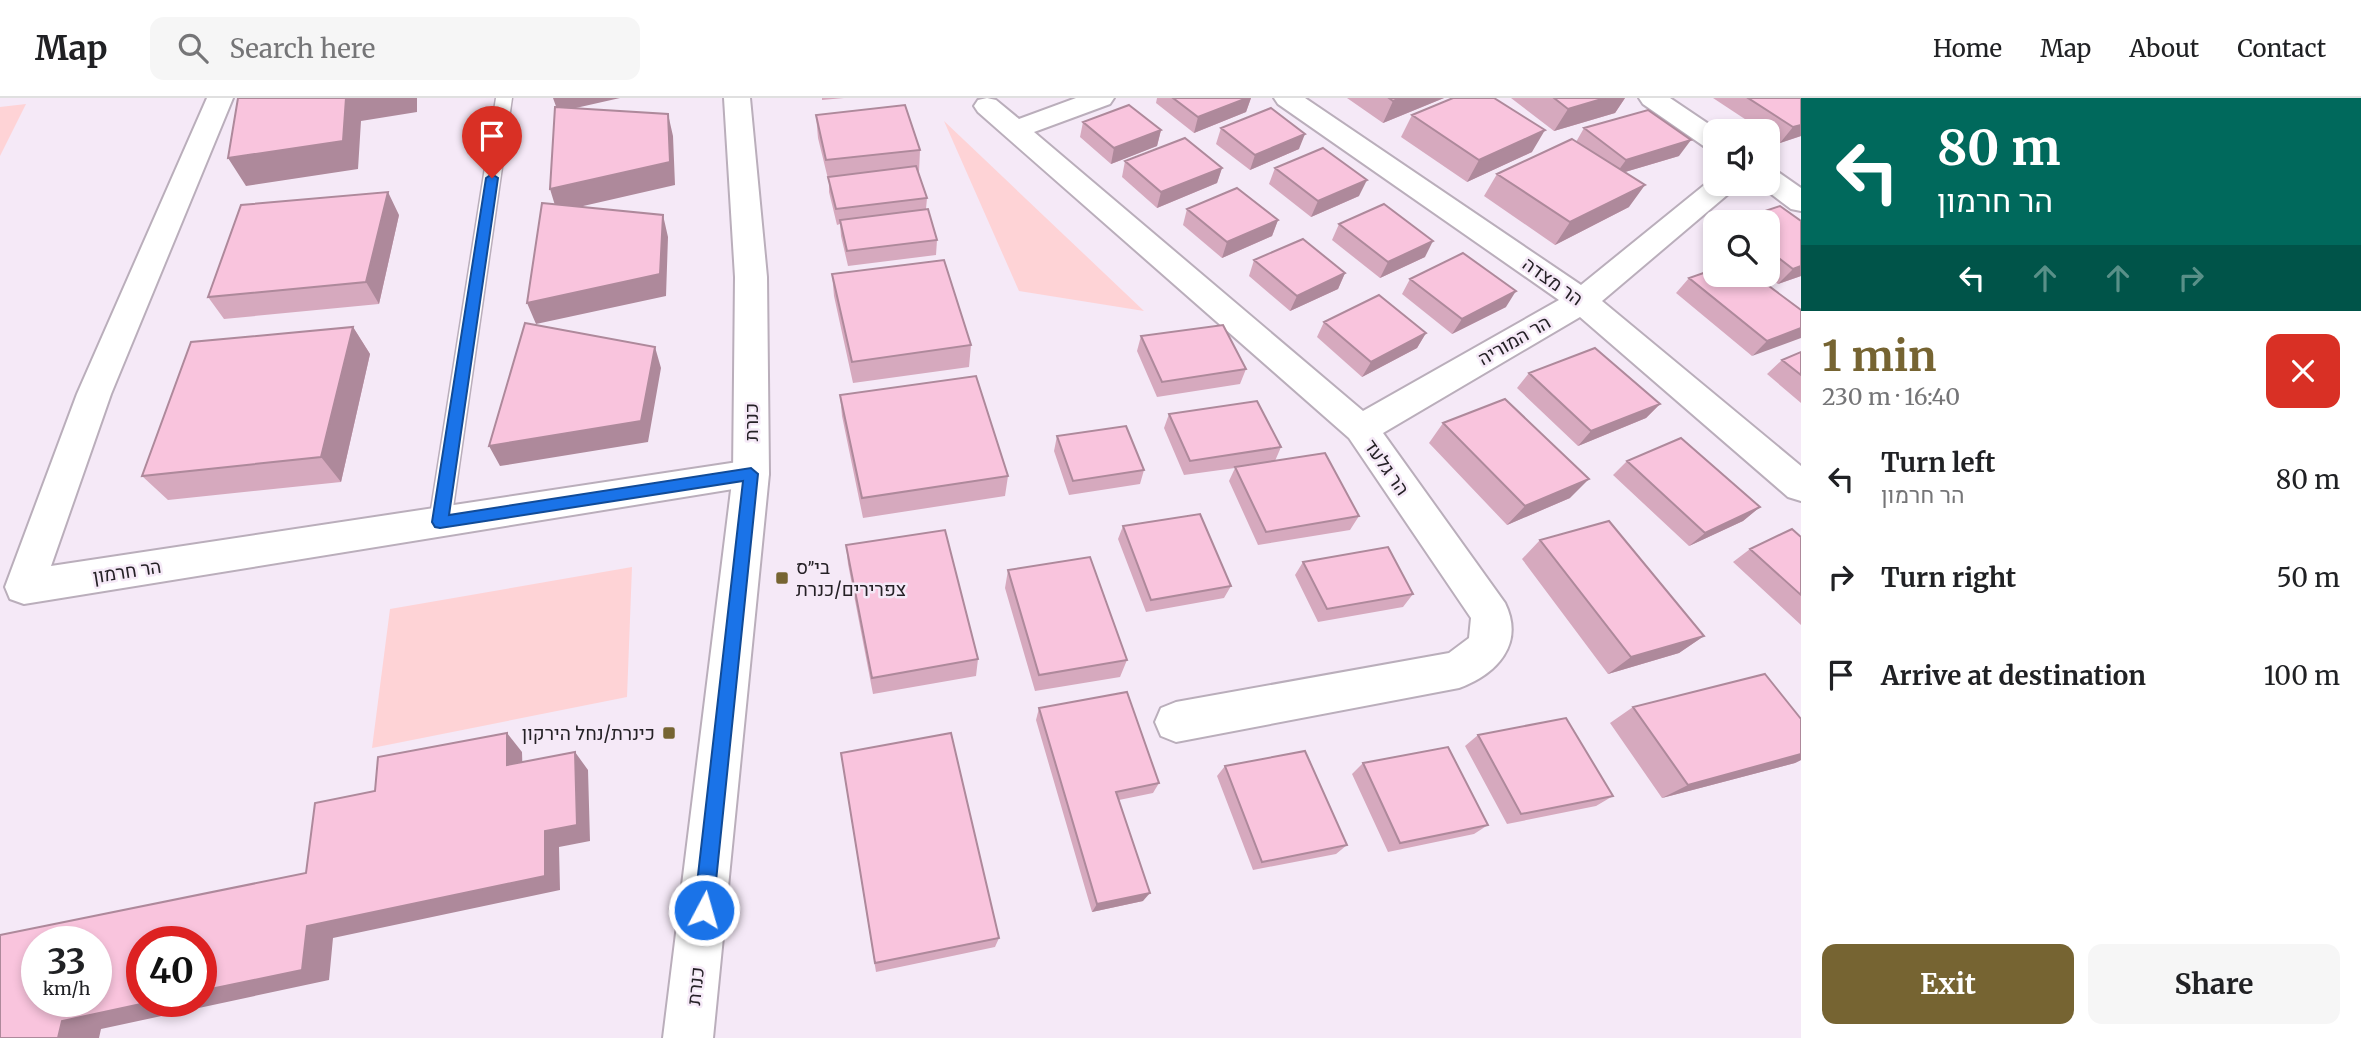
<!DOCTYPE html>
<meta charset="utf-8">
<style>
body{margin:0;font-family:Merriweather,Heebo,serif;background:#f6f6f6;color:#202124;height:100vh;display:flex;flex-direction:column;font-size:26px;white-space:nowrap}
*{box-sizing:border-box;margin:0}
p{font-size:23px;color:#757577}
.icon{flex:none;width:38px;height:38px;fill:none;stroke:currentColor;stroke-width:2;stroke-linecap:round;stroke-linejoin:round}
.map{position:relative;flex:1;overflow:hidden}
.details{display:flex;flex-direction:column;background:#fff;width:560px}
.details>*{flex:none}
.banner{background:#00695c;color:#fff;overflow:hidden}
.buttons{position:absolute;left:1703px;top:21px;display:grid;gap:14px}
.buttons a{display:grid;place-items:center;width:77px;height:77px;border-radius:14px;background:#fff;box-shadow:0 4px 10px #0003;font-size:35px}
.speed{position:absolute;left:21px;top:828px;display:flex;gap:14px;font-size:35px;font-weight:700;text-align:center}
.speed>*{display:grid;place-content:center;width:91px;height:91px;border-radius:50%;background:#fff;box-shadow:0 4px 10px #0003;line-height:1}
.speed small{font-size:18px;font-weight:400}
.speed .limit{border:10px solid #d22;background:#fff;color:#111}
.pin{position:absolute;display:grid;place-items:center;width:60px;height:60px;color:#fff;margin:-72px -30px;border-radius:50% 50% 50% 0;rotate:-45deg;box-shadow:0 0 7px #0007}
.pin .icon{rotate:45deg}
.me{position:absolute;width:77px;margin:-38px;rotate:6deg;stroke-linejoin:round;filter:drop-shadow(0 0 5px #0008)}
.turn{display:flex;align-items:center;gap:24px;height:147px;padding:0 21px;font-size:32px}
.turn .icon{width:91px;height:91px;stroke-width:2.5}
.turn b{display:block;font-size:49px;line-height:60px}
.lanes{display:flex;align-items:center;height:66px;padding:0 21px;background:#0003;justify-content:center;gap:35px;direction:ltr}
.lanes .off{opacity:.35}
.round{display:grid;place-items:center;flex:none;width:74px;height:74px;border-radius:14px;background:#f6f6f6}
.headline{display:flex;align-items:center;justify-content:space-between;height:119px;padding:0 21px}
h1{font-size:42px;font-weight:700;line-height:52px;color:#766432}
.button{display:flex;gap:14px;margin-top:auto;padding:14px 21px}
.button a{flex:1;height:80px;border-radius:14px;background:#766432;color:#fff;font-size:28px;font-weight:700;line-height:80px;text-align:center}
.button a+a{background:#f6f6f6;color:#202124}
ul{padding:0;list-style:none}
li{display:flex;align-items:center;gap:21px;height:98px;padding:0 21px}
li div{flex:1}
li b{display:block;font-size:26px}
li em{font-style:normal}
header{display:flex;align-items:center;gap:42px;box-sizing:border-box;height:98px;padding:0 35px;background:#fff;border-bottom:2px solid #e0e0e0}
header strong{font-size:33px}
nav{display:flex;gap:38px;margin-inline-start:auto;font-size:24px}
.search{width:490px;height:63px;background:#f6f6f6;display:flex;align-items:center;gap:18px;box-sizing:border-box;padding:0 24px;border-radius:14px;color:#757577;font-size:26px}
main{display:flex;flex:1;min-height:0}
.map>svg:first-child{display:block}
</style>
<header>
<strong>Map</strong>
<div class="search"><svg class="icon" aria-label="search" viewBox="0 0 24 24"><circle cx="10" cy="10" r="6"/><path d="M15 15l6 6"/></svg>Search here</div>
<nav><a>Home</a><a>Map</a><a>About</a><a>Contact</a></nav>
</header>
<main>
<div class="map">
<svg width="1801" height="940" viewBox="0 0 1801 940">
<rect width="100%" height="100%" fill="#f5e9f7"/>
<path fill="#fed3d6" d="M 26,6 L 0,58 L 0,9 Z
M 944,23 L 1144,213 L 1019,193 Z
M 632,469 L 627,599 L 372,650 L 390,511 Z"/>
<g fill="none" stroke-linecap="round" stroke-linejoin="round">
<defs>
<path id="service" d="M 496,0 L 512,0 L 451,424 L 448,430 L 440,433 L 432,430 L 429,424 Z"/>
<path id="minor" d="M 207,0 L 233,0 L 111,296 L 51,468 L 751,362 L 764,366 L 769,376 L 764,386 L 24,506 L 10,501 L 5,489 L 77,296 Z
M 987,0 L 996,2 L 1019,21 L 1076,0 L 1114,0 L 1110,6 L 1034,34 L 1363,313 L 1559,202 L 1278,6 L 1274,0 L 1305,0 L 1581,187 L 1713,80 L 1715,79 L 1715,86 L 1737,86 L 1733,92 L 1602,203 L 1801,368 L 1801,403 L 1788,399 L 1580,219 L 1383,335 L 1505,505 C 1525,546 1497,576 1459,590 L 1176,644 L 1161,638 L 1155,624 L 1161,610 L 1176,604 L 1449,555 L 1469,540 L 1471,520 L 1349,340 L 978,14 L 974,8 L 978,2 Z
M 1639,0 L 1670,0 L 1719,33 L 1715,33 L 1715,51 L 1705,49 L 1643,6 Z
M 1768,71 L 1778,74 L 1801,90 L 1801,113 L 1791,111 L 1758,86 L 1768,86 Z"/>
<path id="tertiary" d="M 724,0 L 750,0 L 767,179 L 769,376 L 713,940 L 663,940 L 733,376 L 735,179 Z"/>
</defs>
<use href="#service" stroke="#baaebb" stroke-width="3"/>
<use href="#minor" stroke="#baaebb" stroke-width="4"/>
<use href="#tertiary" stroke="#baaebb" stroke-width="4"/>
<use href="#service" fill="#fff" fill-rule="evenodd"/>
<use href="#minor" fill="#fff" fill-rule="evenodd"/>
<use href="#tertiary" fill="#fff" fill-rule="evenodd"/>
</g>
<path fill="#d6a9be" d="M 822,0 L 844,0 L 822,2 Z
M 1157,0 L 1251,0 L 1246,14 L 1194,35 L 1156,5 Z
M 1347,0 L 1444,0 L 1383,25 Z
M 1511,0 L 1625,0 L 1615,15 L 1554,33 Z
M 1713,0 L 1801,0 L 1801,38 L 1780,45 L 1768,37 L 1768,33 L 1763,33 Z
M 816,17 L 920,52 L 919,74 L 918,74 L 927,100 L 926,111 L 937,142 L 936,157 L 848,168 L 841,138 L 840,126 L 837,127 L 829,94 L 829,85 L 818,40 Z
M 1412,17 L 1532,54 L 1467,84 L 1401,39 Z
M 1083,24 L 1161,32 L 1157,48 L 1111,66 L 1080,39 Z
M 1221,30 L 1299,51 L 1250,72 L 1216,46 Z
M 1584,30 L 1679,58 L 1625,74 L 1629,109 L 1555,147 L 1484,98 L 1497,76 L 1576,44 Z
M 1125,63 L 1222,70 L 1217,85 L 1157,110 L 1122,79 Z
M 1275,70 L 1359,98 L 1311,119 L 1269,86 Z
M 1187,111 L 1278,122 L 1272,138 L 1222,160 L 1183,127 Z
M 399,117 L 379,206 L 224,221 L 208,199 Z
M 1801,123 L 1801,178 L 1778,186 L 1766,177 L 1768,177 L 1768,124 Z
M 1339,126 L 1425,159 L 1380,180 L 1332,142 Z
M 1254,162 L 1345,175 L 1338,191 L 1290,213 L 1249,178 Z
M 832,176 L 971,247 L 969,269 L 853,285 L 834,198 Z
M 1689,180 L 1801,212 L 1752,258 L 1676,195 Z
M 1410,181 L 1506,209 L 1452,236 L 1402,196 Z
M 1324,224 L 1426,235 L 1417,250 L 1362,279 L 1317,239 Z
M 353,229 L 370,256 L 341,384 L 168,402 L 142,378 Z
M 1141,238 L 1246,271 L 1240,286 L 1157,299 L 1137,253 Z
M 1801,254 L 1801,305 L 1767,276 L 1782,262 Z
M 1529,275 L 1660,306 L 1646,320 L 1578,348 L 1517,290 Z
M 840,297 L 1008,378 L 1005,398 L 863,420 L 842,318 Z
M 1169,316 L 1281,349 L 1275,363 L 1359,418 L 1350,432 L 1258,447 L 1229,383 L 1235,370 L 1184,377 L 1164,330 Z
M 1443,325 L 1570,400 L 1507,427 L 1429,345 Z
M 1057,338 L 1144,372 L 1140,386 L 1069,397 L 1054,353 Z
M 1627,363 L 1760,409 L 1743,423 L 1689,448 L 1613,377 Z
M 1123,428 L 1231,488 L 1224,500 L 1146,514 L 1118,441 Z
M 1801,439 L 1801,527 L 1733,464 L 1750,451 Z
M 1540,442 L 1704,538 L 1679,555 L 1608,576 L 1522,461 Z
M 846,447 L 978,561 L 976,578 L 873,596 L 848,466 Z
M 1303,464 L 1413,496 L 1403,509 L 1318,524 L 1295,477 Z
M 1008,472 L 1127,562 L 1120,579 L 1035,593 L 1005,490 Z
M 1633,609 L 1801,621 L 1801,662 L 1795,665 L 1662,700 L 1610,625 Z
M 1039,610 L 1159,685 L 1153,695 L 1119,702 L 1143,803 L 1092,814 L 1036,622 Z
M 1478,637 L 1613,698 L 1596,708 L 1507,726 L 1465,648 Z
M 1363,665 L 1488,727 L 1474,736 L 1388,754 L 1352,676 Z
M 1225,668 L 1347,747 L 1336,756 L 1253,772 L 1217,678 Z
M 843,669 L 999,840 L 995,849 L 876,874 Z"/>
<path fill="#ae899b" d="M 346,0 L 417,0 L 417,14 L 361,23 L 358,71 L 246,88 L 228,60 Z
M 553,0 L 620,0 L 558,14 Z
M 1247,0 L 1251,0 L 1246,14 L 1194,35 L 1198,19 Z
M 1400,0 L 1444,0 L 1383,25 L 1393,3 Z
M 1605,0 L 1625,0 L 1615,15 L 1554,33 L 1568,11 Z
M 668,16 L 673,38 L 675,87 L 557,114 L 550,91 Z
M 1801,27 L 1801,38 L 1780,45 L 1793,29 Z
M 1161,32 L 1157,48 L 1111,66 L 1114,50 Z
M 1545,32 L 1532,54 L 1467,84 L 1479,62 Z
M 1305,36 L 1299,51 L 1250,72 L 1255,57 Z
M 1691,42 L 1679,58 L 1615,77 L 1626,62 Z
M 1222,70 L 1217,85 L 1157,110 L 1161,94 Z
M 1367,82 L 1359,98 L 1311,119 L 1318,103 Z
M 1645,87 L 1629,109 L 1555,147 L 1570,124 Z
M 388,94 L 399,117 L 379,206 L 366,184 Z
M 663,117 L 668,139 L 666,198 L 536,226 L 527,205 Z
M 1278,122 L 1272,138 L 1222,160 L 1227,144 Z
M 1433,143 L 1425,159 L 1380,180 L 1388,164 Z
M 1801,168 L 1801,178 L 1778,186 L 1793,171 Z
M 1345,175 L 1338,191 L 1290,213 L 1297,198 Z
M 1516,193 L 1506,209 L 1452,236 L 1462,221 Z
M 353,229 L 370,256 L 341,384 L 321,359 Z
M 1801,230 L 1801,240 L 1752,258 L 1767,243 Z
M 1426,235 L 1417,250 L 1362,279 L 1371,264 Z
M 655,249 L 661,270 L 648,344 L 500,368 L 489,348 Z
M 1660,306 L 1646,320 L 1578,348 L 1591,333 Z
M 1589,381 L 1570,400 L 1507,427 L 1525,408 Z
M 1760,409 L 1743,423 L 1689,448 L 1705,435 Z
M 1704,538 L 1679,555 L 1608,576 L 1631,559 Z
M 507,635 L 522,654 L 523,685 L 507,667 Z
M 575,654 L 588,672 L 590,743 L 559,749 L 560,792 L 333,840 L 329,882 L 101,931 L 99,940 L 58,940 L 62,923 L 155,903 L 201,903 L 201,893 L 307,828 L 545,733 Z
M 1801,656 L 1801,662 L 1795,665 L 1662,700 L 1688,687 Z
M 1150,795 L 1143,803 L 1092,814 L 1097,806 Z"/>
<path fill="#f9c4dd" stroke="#ae899b" stroke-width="2" fill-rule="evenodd" d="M 238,0 L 346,0 L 343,43 L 228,60 Z
M 1173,0 L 1247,0 L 1198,19 Z
M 1389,0 L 1400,0 L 1393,3 Z
M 1453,0 L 1494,0 L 1545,32 L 1479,62 L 1412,17 Z
M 1554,0 L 1605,0 L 1568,11 Z
M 1748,0 L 1801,0 L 1801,27 L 1793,29 Z
M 905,7 L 920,52 L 826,62 L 816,17 Z
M 1129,7 L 1161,32 L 1114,50 L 1083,24 Z
M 555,9 L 668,16 L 670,64 L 550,91 Z
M 1271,10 L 1305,36 L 1255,57 L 1221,30 Z
M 1648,12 L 1691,42 L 1626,62 L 1584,30 Z
M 1185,40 L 1222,70 L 1161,94 L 1125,63 Z
M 1572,41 L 1645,87 L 1570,124 L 1497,76 Z
M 1323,50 L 1367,82 L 1318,103 L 1275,70 Z
M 916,68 L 927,100 L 836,111 L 828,79 Z
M 1237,90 L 1278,122 L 1227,144 L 1187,111 Z
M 388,94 L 366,184 L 208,199 L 241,107 Z
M 542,105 L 663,117 L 660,176 L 527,205 Z
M 1384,106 L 1433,143 L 1388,164 L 1339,126 Z
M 1780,108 L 1801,123 L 1801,168 L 1793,171 L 1768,152 L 1768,124 L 1732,124 Z
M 928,111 L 937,142 L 847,153 L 840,122 Z
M 1303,141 L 1345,175 L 1297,198 L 1254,162 Z
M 1463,155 L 1516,193 L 1462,221 L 1410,181 Z
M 944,162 L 971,247 L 852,264 L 832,176 Z
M 1715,171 L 1715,177 L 1754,177 L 1801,212 L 1801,230 L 1767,243 L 1689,180 Z
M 1379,197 L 1426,235 L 1371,264 L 1324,224 Z
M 525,225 L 655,249 L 641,323 L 489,348 Z
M 1223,227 L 1246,271 L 1162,284 L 1141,238 Z
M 353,229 L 321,359 L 142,378 L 191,244 Z
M 1595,250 L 1660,306 L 1591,333 L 1529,275 Z
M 1801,254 L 1801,277 L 1782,262 Z
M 976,278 L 1008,378 L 862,400 L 840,297 Z
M 1505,301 L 1589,381 L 1525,408 L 1443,325 Z
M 1257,303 L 1281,349 L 1190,363 L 1169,316 Z
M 1126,328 L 1144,372 L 1073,383 L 1057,338 Z
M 1681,340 L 1760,409 L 1705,435 L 1627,363 Z
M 1325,355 L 1359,418 L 1266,434 L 1235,369 Z
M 1200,416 L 1231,488 L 1151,502 L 1123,428 Z
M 1609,423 L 1704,538 L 1631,559 L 1540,442 Z
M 1792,431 L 1801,439 L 1801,497 L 1750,451 Z
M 945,432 L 978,561 L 872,580 L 846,447 Z
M 1388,449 L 1413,496 L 1327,511 L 1303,464 Z
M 1090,459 L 1127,562 L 1039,577 L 1008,472 Z
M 1765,576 L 1801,621 L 1801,656 L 1688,687 L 1633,609 Z
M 1127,594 L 1159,685 L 1116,694 L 1150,795 L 1097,806 L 1039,610 Z
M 1566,620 L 1613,698 L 1521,716 L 1478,637 Z
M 507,635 L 507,667 L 575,654 L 577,727 L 545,733 L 545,778 L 307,828 L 302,872 L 201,893 L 201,844 L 142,844 L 142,903 L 155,903 L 62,923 L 58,940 L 0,940 L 0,837 L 306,775 L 315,705 L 375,693 L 378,659 ZM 37,844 L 96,844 L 96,903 L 37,903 Z
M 951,635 L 999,840 L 875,865 L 841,655 Z
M 1448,649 L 1488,727 L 1400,745 L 1363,665 Z
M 1305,653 L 1347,747 L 1262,764 L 1225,668 Z"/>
<path fill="#1a73e8" stroke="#114b97" stroke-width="2" d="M 492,76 L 498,80 L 449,417 L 751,370 L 758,376 L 713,812 L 711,819 L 704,822 L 697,819 L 694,812 L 743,383 L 440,430 L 435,429 L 432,424 L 486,80 Z"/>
<g fill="#766432" stroke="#f5e9f7" stroke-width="2.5">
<rect x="775" y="473" width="14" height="14" rx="3.5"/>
<rect x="662" y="628" width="14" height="14" rx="3.5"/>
</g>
<g text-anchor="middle" stroke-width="5" stroke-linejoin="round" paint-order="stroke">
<g font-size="19" fill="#252126" stroke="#f5e9f7">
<text transform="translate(1553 183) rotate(35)" y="7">הר מצדה</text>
<text transform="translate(1514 242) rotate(-30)" y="7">הר המוריה</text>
<text transform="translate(751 324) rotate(-90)" y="7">כנרת</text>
<text transform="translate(1387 369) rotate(55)" y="7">הר גלעד</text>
<text transform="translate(127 473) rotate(-9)" y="7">הר חרמון</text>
<text transform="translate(695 888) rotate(-84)" y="7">כנרת</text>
</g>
<g font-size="19" fill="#252126" stroke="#f5e9f7" text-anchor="start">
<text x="796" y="476">בי״ס<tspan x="796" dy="22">צפרירים/כנרת</tspan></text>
<text x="655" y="642" text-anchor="end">כינרת/נחל הירקון</text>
</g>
</g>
</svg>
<div class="buttons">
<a><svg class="icon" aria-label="sound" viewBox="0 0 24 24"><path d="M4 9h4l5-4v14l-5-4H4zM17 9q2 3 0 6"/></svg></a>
<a><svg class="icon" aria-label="search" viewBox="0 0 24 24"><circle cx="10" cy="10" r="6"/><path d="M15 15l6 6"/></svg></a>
</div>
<div class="speed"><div>33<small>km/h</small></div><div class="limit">40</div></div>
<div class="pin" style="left:492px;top:80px;background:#d93025"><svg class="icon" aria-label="arrive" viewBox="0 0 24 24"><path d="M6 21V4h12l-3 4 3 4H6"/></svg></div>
<svg class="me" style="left:704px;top:812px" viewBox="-20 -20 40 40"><circle r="17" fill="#1a73e8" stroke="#fff" stroke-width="3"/><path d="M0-11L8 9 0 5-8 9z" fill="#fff"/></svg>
</div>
<section class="details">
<div class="banner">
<div class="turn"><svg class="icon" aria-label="left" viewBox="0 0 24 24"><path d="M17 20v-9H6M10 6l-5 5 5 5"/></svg><div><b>80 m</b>הר חרמון</div></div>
<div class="lanes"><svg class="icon" aria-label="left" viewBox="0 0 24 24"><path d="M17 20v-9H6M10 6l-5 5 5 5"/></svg><svg class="icon off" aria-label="ahead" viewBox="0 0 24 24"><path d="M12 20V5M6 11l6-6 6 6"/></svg><svg class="icon off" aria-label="ahead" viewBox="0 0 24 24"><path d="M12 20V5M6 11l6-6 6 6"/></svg><svg class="icon off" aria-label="right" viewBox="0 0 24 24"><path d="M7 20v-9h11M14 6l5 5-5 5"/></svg></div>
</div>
<div class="headline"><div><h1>1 min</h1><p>230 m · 16:40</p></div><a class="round" style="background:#d93025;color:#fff"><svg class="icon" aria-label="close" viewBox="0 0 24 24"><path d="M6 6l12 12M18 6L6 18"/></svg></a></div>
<ul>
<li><svg class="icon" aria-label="left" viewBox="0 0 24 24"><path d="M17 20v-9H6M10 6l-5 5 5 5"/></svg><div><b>Turn left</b><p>הר חרמון</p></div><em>80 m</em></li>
<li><svg class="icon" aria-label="right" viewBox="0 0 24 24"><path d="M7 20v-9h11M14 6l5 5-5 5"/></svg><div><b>Turn right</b></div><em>50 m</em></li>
<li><svg class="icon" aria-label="arrive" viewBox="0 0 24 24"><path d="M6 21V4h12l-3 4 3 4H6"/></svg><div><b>Arrive at destination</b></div><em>100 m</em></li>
</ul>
<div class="button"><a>Exit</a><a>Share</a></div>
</section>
</main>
